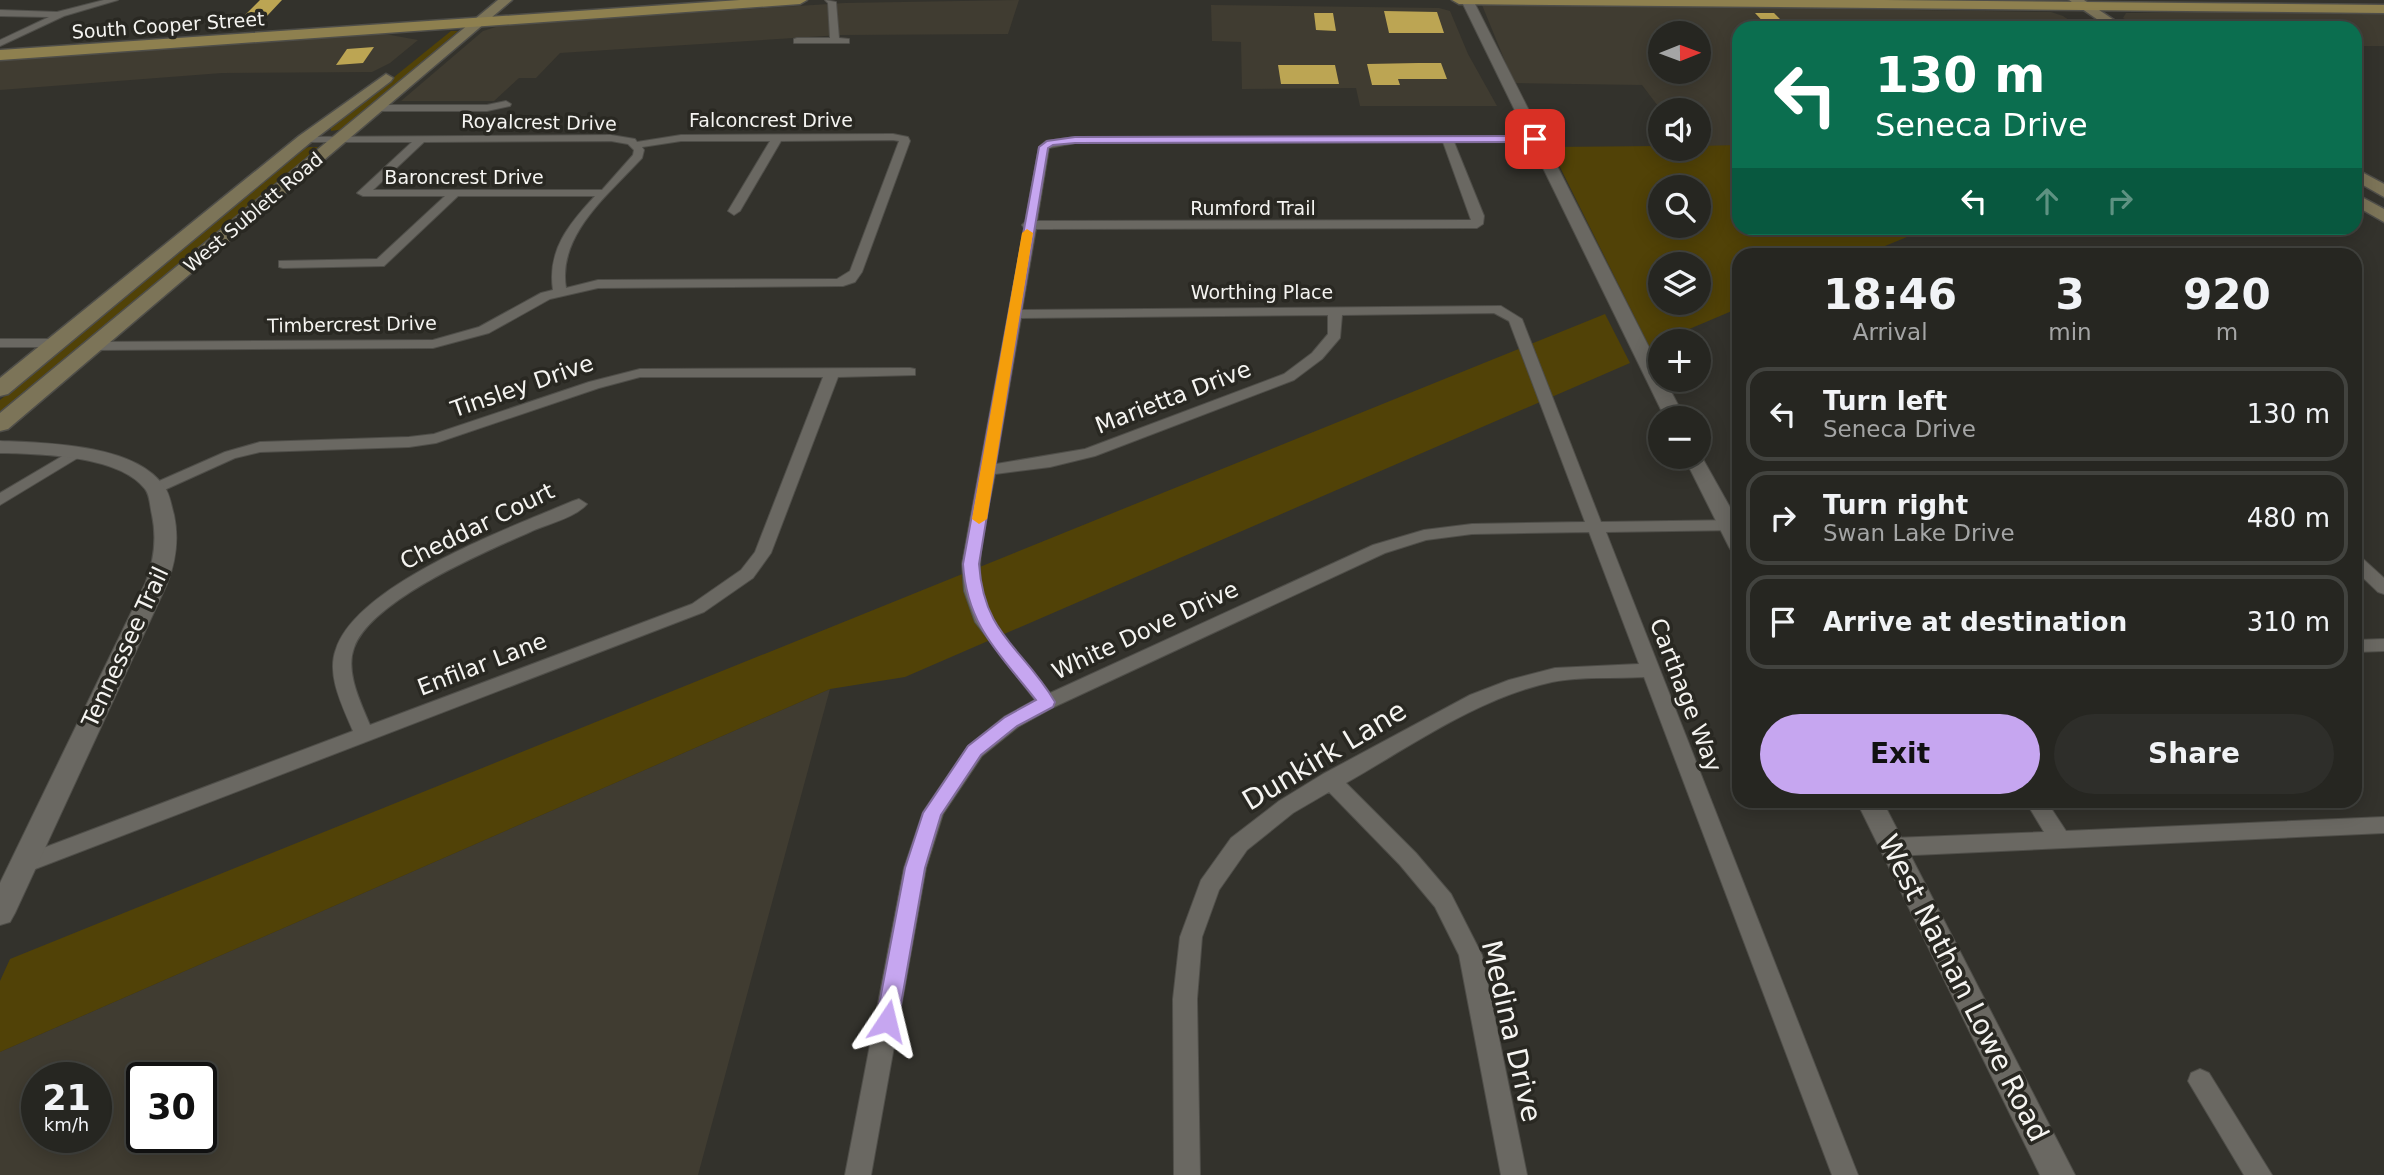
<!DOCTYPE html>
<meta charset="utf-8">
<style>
body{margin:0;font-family:"DejaVu Sans",sans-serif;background:#2e2e2a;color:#f1f3f6;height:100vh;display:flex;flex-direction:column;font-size:26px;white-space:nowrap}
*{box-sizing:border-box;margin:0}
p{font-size:23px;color:#a4a5a5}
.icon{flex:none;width:38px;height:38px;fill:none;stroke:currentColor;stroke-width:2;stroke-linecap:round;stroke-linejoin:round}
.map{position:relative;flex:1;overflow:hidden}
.details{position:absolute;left:1732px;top:248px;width:630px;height:560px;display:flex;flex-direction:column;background:#262621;border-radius:21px;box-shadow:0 4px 18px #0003,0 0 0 2px #42433f}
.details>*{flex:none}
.banner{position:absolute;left:1732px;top:21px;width:630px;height:214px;border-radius:21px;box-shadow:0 4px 18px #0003,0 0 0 2px #42433f;background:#0b6e4f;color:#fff;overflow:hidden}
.needle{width:46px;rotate:89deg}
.controls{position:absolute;left:1648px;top:21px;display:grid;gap:14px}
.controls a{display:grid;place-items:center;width:63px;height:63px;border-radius:50%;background:#262621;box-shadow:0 4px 18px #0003,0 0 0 2px #42433f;font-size:35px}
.speed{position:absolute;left:21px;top:1062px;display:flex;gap:14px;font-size:35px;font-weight:700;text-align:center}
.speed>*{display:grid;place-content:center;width:91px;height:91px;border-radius:50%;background:#262621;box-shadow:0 4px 18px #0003,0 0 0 2px #42433f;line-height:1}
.speed small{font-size:18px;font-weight:400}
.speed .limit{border:4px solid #111;border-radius:10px;background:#fff;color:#111}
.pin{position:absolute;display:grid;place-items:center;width:60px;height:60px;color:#fff;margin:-30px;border-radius:14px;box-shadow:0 4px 10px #0006}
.me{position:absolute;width:77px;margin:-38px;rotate:10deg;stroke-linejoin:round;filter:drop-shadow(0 0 5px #0008)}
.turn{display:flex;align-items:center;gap:24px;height:147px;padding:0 28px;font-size:32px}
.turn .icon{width:91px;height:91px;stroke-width:2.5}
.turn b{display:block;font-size:49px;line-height:60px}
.lanes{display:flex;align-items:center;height:66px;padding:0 28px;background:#0003;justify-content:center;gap:35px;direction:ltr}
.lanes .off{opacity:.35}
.eta{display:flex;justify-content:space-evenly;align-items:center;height:119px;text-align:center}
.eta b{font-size:42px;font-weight:600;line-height:49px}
.button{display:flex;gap:14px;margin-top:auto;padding:14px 28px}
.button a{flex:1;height:80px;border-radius:42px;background:#c6a6f0;color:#111;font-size:28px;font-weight:600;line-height:80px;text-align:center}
.button a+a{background:#2e2e2a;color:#f1f3f6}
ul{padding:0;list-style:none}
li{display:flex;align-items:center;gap:21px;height:94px;margin:0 14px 10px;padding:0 14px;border:4px solid #42433f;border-radius:21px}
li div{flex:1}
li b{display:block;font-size:26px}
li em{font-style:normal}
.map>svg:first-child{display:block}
</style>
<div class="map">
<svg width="2384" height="1175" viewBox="0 0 2384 1175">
<rect width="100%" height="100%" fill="#33322c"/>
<path fill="#403c31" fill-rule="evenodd" d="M 1019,0 L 1008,34 L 841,35 L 560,53 L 536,78 L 519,78 L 494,101 L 401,101 L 483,31 L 502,25 L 845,3 Z
M 1498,4 L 2051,12 L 2063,16 L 2081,28 L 1740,28 L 1739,146 L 1699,146 L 1699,110 L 1661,110 L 1642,85 L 1514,83 L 1482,5 ZM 1661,33 L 1699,33 L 1699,72 L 1661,72 Z
M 1211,5 L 1439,8 L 1450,11 L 1468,54 L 1497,106 L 1360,106 L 1356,88 L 1242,89 L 1241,42 L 1212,41 Z
M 2264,11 L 2384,13 L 2384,46 L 2356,46 L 2356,28 L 2138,28 L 2123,18 L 2126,13 Z
M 385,34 L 418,40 L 390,63 L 372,72 L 222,73 L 0,90 L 0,60 Z
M 830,689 L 698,1175 L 0,1175 L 0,1052 ZM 37,1078 L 96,1078 L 96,1138 L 37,1138 ZM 142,1078 L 201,1078 L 201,1138 L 142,1138 Z"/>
<path fill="#514207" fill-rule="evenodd" d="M 451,31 L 458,31 L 345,129 L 331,131 L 331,128 Z
M 1739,145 L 1740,228 L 1929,228 L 1863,255 L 1740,256 L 1739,308 L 1649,346 L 1550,147 L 1661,146 L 1661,149 L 1699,149 L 1699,146 ZM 1661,187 L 1699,187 L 1699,226 L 1661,226 ZM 1661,264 L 1699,264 L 1699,303 L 1661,303 Z
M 309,147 L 318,147 L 256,203 L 0,417 L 0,400 L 298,151 Z
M 1605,314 L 1630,363 L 905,677 L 830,689 L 0,1052 L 0,981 L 10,959 Z"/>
<path fill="#bca553" d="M 260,0 L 282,0 L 267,16 L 243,17 Z
M 1384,11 L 1437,12 L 1444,33 L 1389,33 Z
M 1314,13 L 1333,13 L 1336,31 L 1316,30 Z
M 1755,13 L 1774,13 L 1789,28 L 1769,28 Z
M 374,47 L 363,63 L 336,65 L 347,49 Z
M 1418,63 L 1441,63 L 1447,79 L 1398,79 L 1400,85 L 1372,85 L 1367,64 Z
M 1278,65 L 1335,65 L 1339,84 L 1281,84 Z"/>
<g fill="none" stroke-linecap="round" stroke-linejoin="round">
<defs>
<path id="minor" d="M 104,0 L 118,0 L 64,16 L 0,46 L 0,40 L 49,17 L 0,16 L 0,10 L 57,12 Z
M 825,0 L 836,2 L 839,38 L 849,39 L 849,43 L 794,43 L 794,39 L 797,38 L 830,38 L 828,3 Z
M 506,101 L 511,104 L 510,106 L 487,111 L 376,111 L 371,108 L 376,105 L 487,105 Z
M 893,134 L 908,137 L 910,141 L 862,272 L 855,282 L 843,286 L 598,288 L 550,299 L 489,333 L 433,348 L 94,350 L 87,346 L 94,342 L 433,340 L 479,327 L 541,293 L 553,290 C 547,250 569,224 595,196 L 458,196 L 384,266 L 283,268 L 279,267 L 279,261 L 377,259 L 445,196 L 363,196 L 357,193 L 412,142 L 305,142 L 301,141 L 301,137 L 611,135 L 635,139 L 637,142 L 681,135 ZM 893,140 L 899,141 L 850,271 L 837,279 L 598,280 L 566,288 C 557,235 609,194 642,158 L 644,150 L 642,147 L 681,141 L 770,141 L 728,211 L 734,215 L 740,211 L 781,141 ZM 611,141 L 628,144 L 634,150 L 633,155 L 602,190 L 373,190 L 424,142 Z
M 1075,137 L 1539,137 L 1539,141 L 1535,142 L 1454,142 L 1484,216 L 1483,224 L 1477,228 L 1036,229 L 1022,310 L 1501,306 L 1522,319 L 1601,522 L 1740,520 L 1740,530 L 1606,532 L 1858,1175 L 1832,1175 L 1644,677 C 1614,679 1581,676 1552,682 C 1478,698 1411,746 1346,783 L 1416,853 L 1451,894 L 1482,955 L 1527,1175 L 1501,1175 L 1459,955 L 1435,907 L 1400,865 L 1329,792 L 1293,813 L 1247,850 L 1219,890 L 1202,937 L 1197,999 L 1200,1175 L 1174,1175 L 1173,999 L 1180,937 L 1201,880 L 1231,838 L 1279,801 L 1323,774 L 1470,695 L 1509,680 L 1555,668 L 1639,664 L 1589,532 L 1472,534 L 1426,540 L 1385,553 L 1054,707 L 1018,727 L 982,756 L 943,814 L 926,868 L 871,1175 L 845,1175 L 904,868 L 923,812 L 968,746 L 1004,717 L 1035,700 L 975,622 L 964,591 L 962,564 L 1024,228 L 1022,225 L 1025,222 L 1039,147 L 1046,141 ZM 1443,142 L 1471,220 L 1037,221 L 1049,148 L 1075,143 ZM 1494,313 L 1509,321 L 1585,522 L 1472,524 L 1424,530 L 1373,545 L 1050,693 C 1032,669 1008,646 993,621 C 967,578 987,520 995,474 L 1050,467 L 1095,456 L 1294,380 L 1322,359 L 1340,338 L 1342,315 ZM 1328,315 L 1328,334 L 1312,353 L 1284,374 L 1085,449 L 996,464 L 1021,318 Z
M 0,339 L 55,339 L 62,343 L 55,347 L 0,347 Z
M 910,368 L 915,369 L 915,375 L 838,377 L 771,553 L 753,578 L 704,612 L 30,871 L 22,874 L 14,871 L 11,865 L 14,859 L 353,731 C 343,707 326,675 336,649 C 358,583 512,527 573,501 L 579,499 L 587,504 C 575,518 547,524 530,532 C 485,552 371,600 354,648 C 345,672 361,703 370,725 L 692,604 L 741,570 L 755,552 L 823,377 L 640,377 L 599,388 L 436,443 L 409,447 L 260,452 L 235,458 L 162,491 L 150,491 L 148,488 L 150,485 L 225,452 L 260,442 L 409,437 L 434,434 L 589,382 L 640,369 Z
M 76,448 L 84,453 L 81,456 L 0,505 L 0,493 Z
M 2356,557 L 2362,558 L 2384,578 L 2384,594 L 2378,592 L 2356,571 Z
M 2384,639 L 2384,651 L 2356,652 L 2356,640 Z
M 2026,802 L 2047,802 L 2066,831 L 2384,817 L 2384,833 L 1893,856 L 1885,853 L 1882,847 L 1885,841 L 1893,838 L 2044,832 Z
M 2200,1069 L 2209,1073 L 2272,1175 L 2244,1175 L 2188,1081 L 2191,1073 Z"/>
<path id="tertiary" d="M 1461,0 L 1473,0 L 1661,371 L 1661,380 L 1665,380 L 1685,418 L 1665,418 Z
M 0,441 C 46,443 134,444 163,485 C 170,493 171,505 174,515 C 179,539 176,561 167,584 L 15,913 L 10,922 L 0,925 L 0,883 L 145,584 C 154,561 157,539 152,515 C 150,507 150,495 145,489 C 119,455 39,454 0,453 Z
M 1699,452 L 1740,525 L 1740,554 L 1732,552 L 1729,547 L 1684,457 L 1699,457 Z
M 1857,802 L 1883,802 L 2075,1175 L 2040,1175 Z"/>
<path id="secondary" d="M 498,0 L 512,0 L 8,429 L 0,431 L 0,413 Z
M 2069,0 L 2084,0 L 2126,28 L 2110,28 Z
M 386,74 L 393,78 L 391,81 L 311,142 L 8,394 L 0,396 L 0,378 L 299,136 Z
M 2356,169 L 2384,184 L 2384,197 L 2356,181 Z
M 2356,194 L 2384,209 L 2384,222 L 2356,206 Z"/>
<path id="primary" d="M 740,0 L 807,0 L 800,4 L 0,60 L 0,50 Z
M 1452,0 L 1885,0 L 2384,5 L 2384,13 L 1459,4 Z"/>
</defs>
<use href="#minor" stroke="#4f4e49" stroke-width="2"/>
<use href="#tertiary" stroke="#4f4e49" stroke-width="2"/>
<use href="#secondary" stroke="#4f4e49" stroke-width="3"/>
<use href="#primary" stroke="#4f4e49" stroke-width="3"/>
<use href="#minor" fill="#6a6862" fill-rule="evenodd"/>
<use href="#tertiary" fill="#6a6862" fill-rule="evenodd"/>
<use href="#secondary" fill="#7c7458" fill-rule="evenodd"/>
<use href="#primary" fill="#8e804f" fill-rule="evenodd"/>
</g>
<path fill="#c6a6f0" stroke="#816c9c" stroke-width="2" d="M 1075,137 L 1535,136 L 1540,139 L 1535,142 L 1075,143 L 1053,145 L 1048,148 L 979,564 C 984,636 1023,647 1055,702 L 1053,707 L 1017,726 L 981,755 L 941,815 L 925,868 L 898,1021 L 894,1028 L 887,1031 L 879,1028 L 876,1021 L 905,868 L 923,813 L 968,746 L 1005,717 L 1036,700 C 1000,654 967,626 963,564 L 1039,147 L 1047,141 Z"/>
<path fill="#f59e0b" d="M 1027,229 L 1033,233 L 987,519 L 979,524 L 972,519 L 1022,233 Z"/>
<g text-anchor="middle" stroke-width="7" stroke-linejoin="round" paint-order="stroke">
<g font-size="19" fill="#f5f4f1" stroke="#292822">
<text transform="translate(168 25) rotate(-4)" y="7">South Cooper Street</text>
<text x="771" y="127">Falconcrest Drive</text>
<text transform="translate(539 122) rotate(1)" y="7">Royalcrest Drive</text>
<text x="464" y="184">Baroncrest Drive</text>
<text x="1253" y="215">Rumford Trail</text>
<text transform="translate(253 212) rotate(-40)" y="7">West Sublett Road</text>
<text x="1262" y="299">Worthing Place</text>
<text transform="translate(352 324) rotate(-1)" y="7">Timbercrest Drive</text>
</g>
<g font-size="23" fill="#f5f4f1" stroke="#292822">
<text transform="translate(522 386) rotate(-19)" y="8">Tinsley Drive</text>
<text transform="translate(1173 397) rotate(-21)" y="8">Marietta Drive</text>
<text transform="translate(477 526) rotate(-26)" y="8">Cheddar Court</text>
<text transform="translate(1145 630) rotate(-25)" y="8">White Dove Drive</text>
<text transform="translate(125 647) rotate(-65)" y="8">Tennessee Trail</text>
<text transform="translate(482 664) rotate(-21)" y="8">Enfilar Lane</text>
<text transform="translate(1686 695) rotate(69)" y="8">Carthage Way</text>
</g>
<g font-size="28" fill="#f5f4f1" stroke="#292822">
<text transform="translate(1324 755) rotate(-31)" y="10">Dunkirk Lane</text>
<text transform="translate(1964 988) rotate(63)" y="10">West Nathan Lowe Road</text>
<text transform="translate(1512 1031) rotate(77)" y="10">Medina Drive</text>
</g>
</g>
</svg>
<div class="controls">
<a><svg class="needle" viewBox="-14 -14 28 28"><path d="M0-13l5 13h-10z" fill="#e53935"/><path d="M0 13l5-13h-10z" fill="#a4a5a5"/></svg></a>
<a><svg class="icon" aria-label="sound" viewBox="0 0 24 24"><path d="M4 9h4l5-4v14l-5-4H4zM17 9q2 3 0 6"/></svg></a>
<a><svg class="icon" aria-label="search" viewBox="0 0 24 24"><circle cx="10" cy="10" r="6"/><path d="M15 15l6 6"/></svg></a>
<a><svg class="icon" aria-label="layers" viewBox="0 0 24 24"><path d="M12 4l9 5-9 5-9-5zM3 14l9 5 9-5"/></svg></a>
<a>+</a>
<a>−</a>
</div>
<div class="speed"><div>21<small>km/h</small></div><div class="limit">30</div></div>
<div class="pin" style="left:1535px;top:139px;background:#d93025"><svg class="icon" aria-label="arrive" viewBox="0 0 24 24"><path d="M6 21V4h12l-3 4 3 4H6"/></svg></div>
<svg class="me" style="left:887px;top:1021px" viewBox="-20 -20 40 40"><path d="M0-17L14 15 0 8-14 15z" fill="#c6a6f0" stroke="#fff" stroke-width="4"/></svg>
<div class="banner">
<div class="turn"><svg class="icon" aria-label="left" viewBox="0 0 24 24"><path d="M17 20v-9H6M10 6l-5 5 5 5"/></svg><div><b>130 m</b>Seneca Drive</div></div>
<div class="lanes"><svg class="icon" aria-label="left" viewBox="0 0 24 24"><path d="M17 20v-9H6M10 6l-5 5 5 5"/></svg><svg class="icon off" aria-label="ahead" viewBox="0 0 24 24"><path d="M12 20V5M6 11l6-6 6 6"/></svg><svg class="icon off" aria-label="right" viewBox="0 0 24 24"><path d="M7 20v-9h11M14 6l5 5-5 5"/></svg></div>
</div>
<section class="details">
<div class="eta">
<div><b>18:46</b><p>Arrival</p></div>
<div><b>3</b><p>min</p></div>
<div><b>920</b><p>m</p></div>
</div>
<ul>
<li><svg class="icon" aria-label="left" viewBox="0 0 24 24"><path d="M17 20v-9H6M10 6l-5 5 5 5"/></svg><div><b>Turn left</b><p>Seneca Drive</p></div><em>130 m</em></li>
<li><svg class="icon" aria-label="right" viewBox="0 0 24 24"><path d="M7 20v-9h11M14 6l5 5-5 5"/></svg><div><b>Turn right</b><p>Swan Lake Drive</p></div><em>480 m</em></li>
<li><svg class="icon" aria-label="arrive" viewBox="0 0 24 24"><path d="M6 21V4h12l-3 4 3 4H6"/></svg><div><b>Arrive at destination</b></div><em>310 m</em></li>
</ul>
<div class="button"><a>Exit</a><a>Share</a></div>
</section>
</div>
